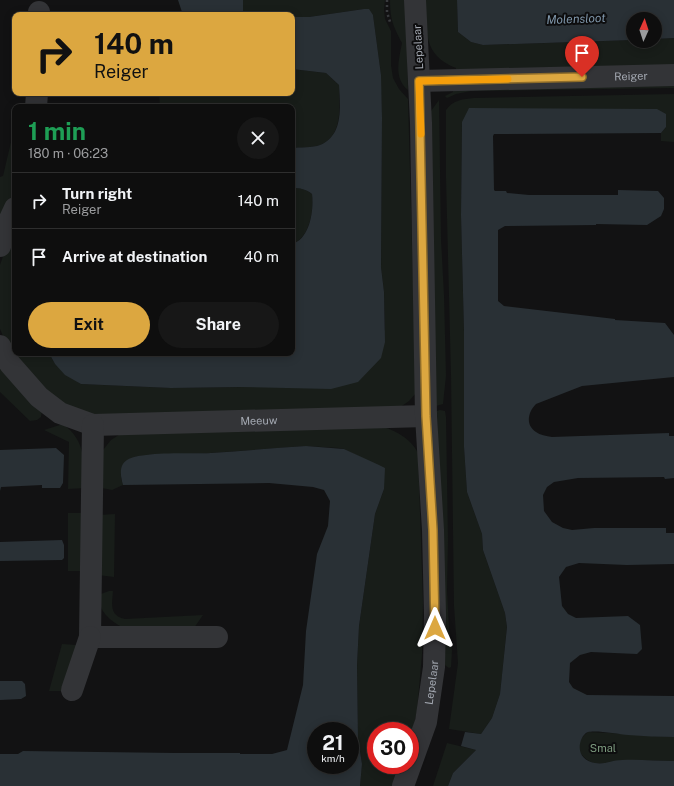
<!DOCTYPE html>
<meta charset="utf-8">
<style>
body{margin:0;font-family:"Public Sans",sans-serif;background:#171717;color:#f1f3f6;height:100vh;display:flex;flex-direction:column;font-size:15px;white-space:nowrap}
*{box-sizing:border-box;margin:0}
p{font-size:13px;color:#9b9c9e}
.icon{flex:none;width:22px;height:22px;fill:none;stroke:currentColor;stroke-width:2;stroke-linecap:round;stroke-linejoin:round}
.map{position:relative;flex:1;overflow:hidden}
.sheet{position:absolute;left:12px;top:104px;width:283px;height:252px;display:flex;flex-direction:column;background:#0e0e0e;border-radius:8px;box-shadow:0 2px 10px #0003,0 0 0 1px #2e2e2e}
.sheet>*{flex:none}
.banner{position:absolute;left:12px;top:12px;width:283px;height:84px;border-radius:8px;box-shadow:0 2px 10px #0003,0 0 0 1px #2e2e2e;background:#dca740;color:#111;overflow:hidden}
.needle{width:26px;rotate:3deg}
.tools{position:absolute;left:626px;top:12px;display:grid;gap:8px}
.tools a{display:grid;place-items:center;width:36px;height:36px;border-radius:50%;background:#0e0e0e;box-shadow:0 2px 10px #0003,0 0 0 1px #2e2e2e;font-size:20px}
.speed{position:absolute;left:307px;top:722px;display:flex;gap:8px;font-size:20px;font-weight:700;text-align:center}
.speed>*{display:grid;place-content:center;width:52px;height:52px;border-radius:50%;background:#0e0e0e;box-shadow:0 2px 10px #0003,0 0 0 1px #2e2e2e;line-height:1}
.speed small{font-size:10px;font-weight:400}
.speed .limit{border:6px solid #d22;background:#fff;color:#111}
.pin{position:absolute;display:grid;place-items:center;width:34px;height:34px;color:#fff;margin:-41px -17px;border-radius:50% 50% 50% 0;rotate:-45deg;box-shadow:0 0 4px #0007}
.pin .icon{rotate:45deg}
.me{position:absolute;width:44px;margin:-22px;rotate:0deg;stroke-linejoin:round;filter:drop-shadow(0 0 3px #0008)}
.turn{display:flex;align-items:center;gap:14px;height:84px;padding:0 16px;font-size:18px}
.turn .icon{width:52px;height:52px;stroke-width:2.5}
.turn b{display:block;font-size:28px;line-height:34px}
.round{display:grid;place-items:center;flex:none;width:42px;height:42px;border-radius:21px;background:#171717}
.summary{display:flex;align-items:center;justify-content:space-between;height:68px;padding:0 16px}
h1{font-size:24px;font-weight:700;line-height:30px;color:#1e9e55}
.button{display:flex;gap:8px;margin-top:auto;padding:8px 16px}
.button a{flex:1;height:46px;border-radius:24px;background:#dca740;color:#111;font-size:16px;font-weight:700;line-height:46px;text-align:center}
.button a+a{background:#171717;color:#f1f3f6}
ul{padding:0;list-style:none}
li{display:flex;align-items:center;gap:12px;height:56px;padding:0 16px;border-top:1px solid #2e2e2e}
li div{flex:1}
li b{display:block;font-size:15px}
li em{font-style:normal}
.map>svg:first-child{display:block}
</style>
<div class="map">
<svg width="674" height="786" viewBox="0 0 674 786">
<rect width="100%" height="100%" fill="#121213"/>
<path fill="#181d19" d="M 243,0 L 385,0 L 384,10 L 385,19 L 391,31 L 391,65 L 393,78 L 399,89 L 408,99 L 416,393 L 409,401 L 399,408 L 88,416 L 46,395 L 10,352 L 0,329 L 0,265 L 9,239 L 15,228 L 15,353 L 49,353 L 55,364 L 81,384 L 171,388 L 241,387 L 385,330 L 384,292 L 381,267 L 382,118 L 381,91 L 381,75 L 373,15 L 364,9 L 309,17 L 292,17 L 292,15 L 247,15 L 243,11 Z
M 390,0 L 406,0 L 408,90 C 393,78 399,59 402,43 C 393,26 390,19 390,0 Z
M 425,0 L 457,0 L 458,32 L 471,42 L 483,45 L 633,40 L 633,41 L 655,41 L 655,39 L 674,38 L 674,65 L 456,70 L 456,68 C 422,55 427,30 425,0 Z
M 292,69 L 326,73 L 339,85 C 339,106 344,135 320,145 C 312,148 300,147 292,148 L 292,107 L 160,107 L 159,93 L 292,93 Z
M 674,85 L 674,88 L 471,91 L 456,94 L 447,98 L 445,96 L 453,92 L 453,90 Z
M 674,94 L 674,142 L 661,141 L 661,133 L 666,127 L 462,122 L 461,215 L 464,331 L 464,447 L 467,492 L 482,534 L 483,550 L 505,613 L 507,627 L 500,694 L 492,718 L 481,734 L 449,729 L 458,663 L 454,606 L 451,375 L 446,178 L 446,110 C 453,100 463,99 474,98 Z
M 439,100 L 441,239 L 444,295 L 446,376 L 443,404 L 436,406 L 431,111 Z
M 11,142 L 15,144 L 15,191 L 1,220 L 0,220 L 0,177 L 3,176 Z
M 292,188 C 300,188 306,189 312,194 C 314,210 310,238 292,244 Z
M 0,362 L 42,409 L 41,417 L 37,420 L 30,421 L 0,392 Z
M 440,410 L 445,411 L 446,417 L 448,540 L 447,590 L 449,629 L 452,651 L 451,667 L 449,668 L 442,663 L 437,411 Z
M 63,424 C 87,442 83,462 85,488 L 68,489 L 69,442 L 44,430 Z
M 384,427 C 398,432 411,439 418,453 L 423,602 L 422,654 L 417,711 L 410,743 L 410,731 L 376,731 L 376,765 L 403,765 L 395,786 L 360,786 L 362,764 L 358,739 L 357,665 L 359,626 L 375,514 L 384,489 L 368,461 L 344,449 L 339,448 L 305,446 L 211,453 L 147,455 L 134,457 L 121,478 L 123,485 L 112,490 L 102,488 L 103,450 L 111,440 L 122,433 Z
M 68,513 L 84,513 L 83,571 L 68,571 Z
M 115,514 L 114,577 L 98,575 L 99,515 Z
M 109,591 L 113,591 C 112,604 109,616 125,619 L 203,615 L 194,628 L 122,627 C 110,621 98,610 98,595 Z
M 62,644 L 77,645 L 63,691 L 49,691 Z
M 588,732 C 617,733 645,736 674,737 L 674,761 C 659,761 643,760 628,760 C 613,760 596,770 584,757 C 581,754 578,752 579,747 C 579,740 583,736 588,732 Z
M 447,743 L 476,750 L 453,773 L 448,786 L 433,786 Z"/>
<path fill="#293035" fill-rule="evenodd" d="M 178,0 L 243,0 L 243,11 L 247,15 L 183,15 Z
M 457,0 L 674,0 L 674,38 L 655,39 L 655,19 L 633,19 L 633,40 L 483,45 L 471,42 L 458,32 Z
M 364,9 L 369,9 L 373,15 L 381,75 L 382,118 L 381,267 L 384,292 L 385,342 L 381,358 L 358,382 L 331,389 L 241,387 L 171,388 L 81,384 L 65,375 L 55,364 L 49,353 L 292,353 L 292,312 L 295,300 L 292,296 L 292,244 C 310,239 314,210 312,194 C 306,189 300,188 292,188 L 292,148 C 300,147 312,148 320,145 C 344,135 340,106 339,85 L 326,73 L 292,69 L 292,17 L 309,17 Z
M 469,108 L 657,109 L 666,114 L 666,127 L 661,133 L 494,134 L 493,136 L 494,190 L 495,191 L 506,191 L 507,193 L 529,195 L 618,195 L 618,190 L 658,191 L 664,198 L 664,209 L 661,216 L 647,225 L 596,224 L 596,225 L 505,226 L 498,230 L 498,301 L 504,306 L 615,319 L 615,320 L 665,323 L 674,335 L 674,377 L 582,386 L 536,404 C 528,412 525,425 536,432 C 540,435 546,436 552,437 L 669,433 L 669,436 L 674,436 L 674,478 L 665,479 L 664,477 L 578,478 L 554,482 L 547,487 L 543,495 L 544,511 L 552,522 L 563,528 L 572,530 L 594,528 L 666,528 L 666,533 L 674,533 L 674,564 L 627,565 L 579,563 L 566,567 L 559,577 L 562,606 L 568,614 L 576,618 L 628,616 L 640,625 L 642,649 L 637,654 L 591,652 L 580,655 L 570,663 L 569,682 L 573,688 L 587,695 L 674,696 L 674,737 C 659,737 643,736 628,735 C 619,734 596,730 588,732 C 585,733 583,736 582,738 C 576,750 582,761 595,763 C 605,765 612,760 622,760 C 639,759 657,761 674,761 L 674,786 L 448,786 L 453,773 L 476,750 L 461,746 L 465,732 L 481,734 L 492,718 L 500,694 L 507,627 L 505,613 L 483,550 L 482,534 L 467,492 L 464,447 L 464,331 L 461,215 L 462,122 Z
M 306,446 L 344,449 L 379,465 L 385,468 L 384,489 L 375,514 L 359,626 L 357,665 L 358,739 L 362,764 L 360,786 L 0,786 L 0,754 L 18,754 L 23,751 L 175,753 L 240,753 L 240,754 L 272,754 L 287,750 L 303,685 L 306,631 L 317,554 L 328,526 L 330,501 L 324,490 L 313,487 L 269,483 L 123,485 C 121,477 118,466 127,460 C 141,451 192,454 211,453 C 243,451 274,448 306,446 ZM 316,731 L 350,731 L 350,765 L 316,765 Z
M 56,448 L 64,455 L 63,483 L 60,488 L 42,488 L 42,485 L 1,487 L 0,491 L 0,450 Z
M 62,540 L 64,545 L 64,558 L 62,560 L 0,561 L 0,542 Z
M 0,681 L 22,681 L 25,684 L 26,696 L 21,699 L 0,700 Z"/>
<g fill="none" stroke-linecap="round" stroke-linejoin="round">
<path stroke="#393b3e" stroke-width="2.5" stroke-dasharray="2 3" stroke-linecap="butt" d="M 387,0 L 387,12 L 390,22"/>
<g stroke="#333437" stroke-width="22">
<path d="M 39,15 L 39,12"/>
<path id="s1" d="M 419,81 L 674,75"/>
<path d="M 36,107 L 37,93"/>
<path d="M 0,246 L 9,221 L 15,208"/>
<path id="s2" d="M 0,346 L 10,364 L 39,397 L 60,413 L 93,425 L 426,416"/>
<path d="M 93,425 L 90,637 L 217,637"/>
<path d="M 72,690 L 90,637"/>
<path id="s3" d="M 403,786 L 426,722 L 434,667 L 435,615 L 433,530 L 426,416 L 421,123 L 415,0"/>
</g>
</g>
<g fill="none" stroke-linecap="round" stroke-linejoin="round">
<defs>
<path id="route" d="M 435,628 L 433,530 L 426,416 L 419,81 L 582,77"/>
</defs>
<use href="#route" stroke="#8f6d2a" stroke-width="10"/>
<use href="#route" stroke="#dca740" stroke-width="7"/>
<path stroke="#f59e0b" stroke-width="7" d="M 421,134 L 419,81 L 508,79"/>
</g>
<g text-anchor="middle" stroke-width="4" stroke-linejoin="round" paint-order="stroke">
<g font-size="11" fill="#a4a9b2" stroke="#0d0d0e">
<text transform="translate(418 47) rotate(-93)" y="4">Lepelaar</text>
<text dy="4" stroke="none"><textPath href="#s1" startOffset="212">Reiger</textPath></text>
<text dy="4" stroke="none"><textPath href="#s2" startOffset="292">Meeuw</textPath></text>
<text dy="4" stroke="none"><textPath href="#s3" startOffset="108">Lepelaar</textPath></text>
</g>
<g font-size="11" fill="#7d9b7f" stroke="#0d0d0e">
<text x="603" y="752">Smal</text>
</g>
<g font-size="12" font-style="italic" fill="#7f96aa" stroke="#0d0d0e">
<text transform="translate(576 19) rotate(-2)" y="4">Molensloot</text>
</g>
</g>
</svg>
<div class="tools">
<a><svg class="needle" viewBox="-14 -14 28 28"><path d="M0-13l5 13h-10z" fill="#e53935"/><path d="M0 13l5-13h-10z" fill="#9b9c9e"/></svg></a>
</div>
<div class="speed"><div>21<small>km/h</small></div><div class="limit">30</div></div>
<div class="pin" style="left:582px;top:77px;background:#d93025"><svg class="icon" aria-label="arrive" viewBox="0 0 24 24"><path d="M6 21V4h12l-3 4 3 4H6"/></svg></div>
<svg class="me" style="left:435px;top:628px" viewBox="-20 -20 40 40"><path d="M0-17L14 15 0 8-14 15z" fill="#dca740" stroke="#fff" stroke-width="4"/></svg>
<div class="banner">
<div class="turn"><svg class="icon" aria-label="right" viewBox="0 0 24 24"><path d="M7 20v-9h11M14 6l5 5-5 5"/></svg><div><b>140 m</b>Reiger</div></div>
</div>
<section class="sheet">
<div class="summary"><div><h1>1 min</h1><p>180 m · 06:23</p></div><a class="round"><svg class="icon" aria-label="close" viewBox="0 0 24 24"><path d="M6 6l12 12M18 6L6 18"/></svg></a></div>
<ul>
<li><svg class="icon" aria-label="right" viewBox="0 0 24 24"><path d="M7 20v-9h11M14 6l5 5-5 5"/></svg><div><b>Turn right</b><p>Reiger</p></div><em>140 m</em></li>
<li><svg class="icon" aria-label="arrive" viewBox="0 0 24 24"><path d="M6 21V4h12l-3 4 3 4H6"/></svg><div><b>Arrive at destination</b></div><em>40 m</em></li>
</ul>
<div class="button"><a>Exit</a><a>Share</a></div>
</section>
</div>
